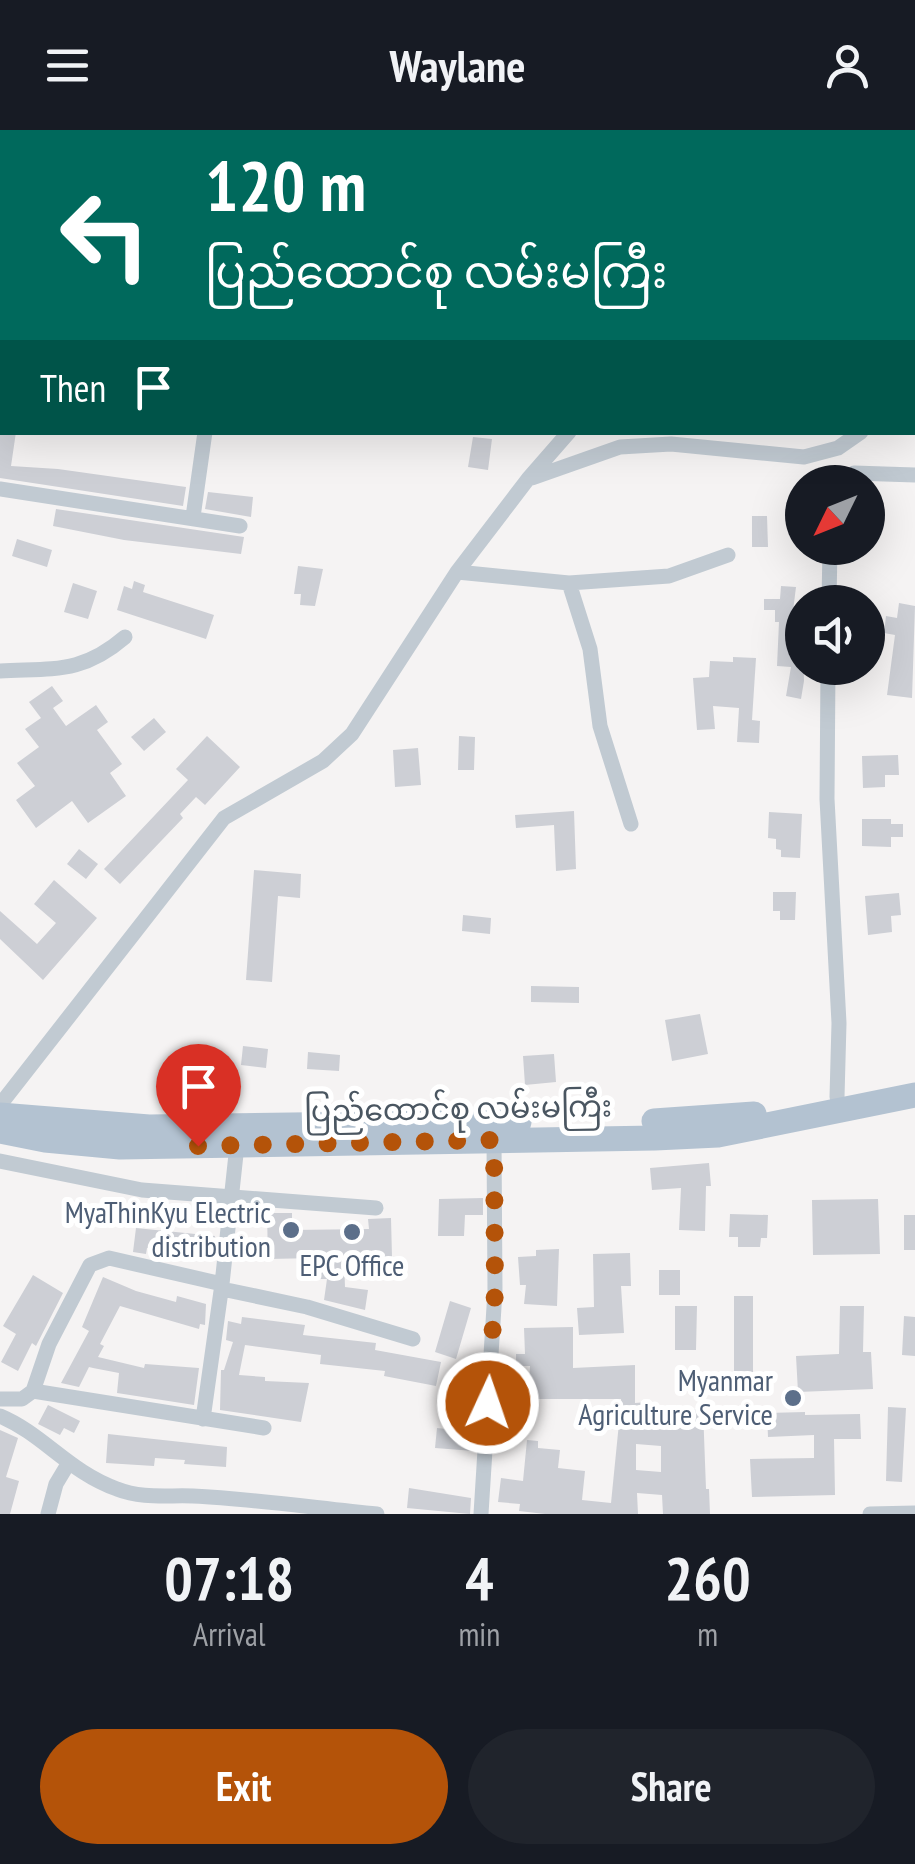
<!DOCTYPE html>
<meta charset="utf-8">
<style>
body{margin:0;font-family:"PT Sans Narrow","Noto Sans Myanmar",sans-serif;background:#20242c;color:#f1f3f6;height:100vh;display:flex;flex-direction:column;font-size:38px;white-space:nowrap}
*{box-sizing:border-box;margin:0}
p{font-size:32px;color:#9ea1a6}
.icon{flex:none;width:55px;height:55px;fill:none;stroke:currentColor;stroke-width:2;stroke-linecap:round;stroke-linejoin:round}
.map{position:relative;height:1384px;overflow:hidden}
.sheet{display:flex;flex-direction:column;background:#171b24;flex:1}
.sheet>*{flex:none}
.guide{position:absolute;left:0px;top:0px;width:915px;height:305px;box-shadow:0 10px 40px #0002;background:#00695c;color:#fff;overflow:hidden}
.needle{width:65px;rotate:227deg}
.fabs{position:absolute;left:785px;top:335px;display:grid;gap:20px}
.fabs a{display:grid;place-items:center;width:100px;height:100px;border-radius:50%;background:#171b24;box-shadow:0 10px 40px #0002;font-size:50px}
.pin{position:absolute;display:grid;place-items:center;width:85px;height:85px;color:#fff;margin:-102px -42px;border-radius:50% 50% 50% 0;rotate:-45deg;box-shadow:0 0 10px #0007}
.pin .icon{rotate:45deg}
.me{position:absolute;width:110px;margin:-55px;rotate:3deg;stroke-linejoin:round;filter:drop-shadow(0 0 8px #0008)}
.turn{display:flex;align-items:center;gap:35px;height:210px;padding:0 40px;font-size:45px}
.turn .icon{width:130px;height:130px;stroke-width:2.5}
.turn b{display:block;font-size:70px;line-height:85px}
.then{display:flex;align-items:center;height:95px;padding:0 40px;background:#0003;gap:20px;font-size:38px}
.eta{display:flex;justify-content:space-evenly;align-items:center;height:170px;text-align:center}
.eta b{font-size:60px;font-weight:700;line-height:70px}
.primary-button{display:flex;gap:20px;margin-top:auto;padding:20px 40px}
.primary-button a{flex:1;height:115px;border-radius:60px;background:#b45309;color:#fff;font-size:40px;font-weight:700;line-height:115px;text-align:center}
.primary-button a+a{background:#20242c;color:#f1f3f6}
header{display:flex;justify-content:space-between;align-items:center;height:130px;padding:0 40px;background:#171b24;font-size:45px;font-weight:700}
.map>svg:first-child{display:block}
</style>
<header><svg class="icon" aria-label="menu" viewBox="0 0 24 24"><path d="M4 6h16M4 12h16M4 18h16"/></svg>Waylane<svg class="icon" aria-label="person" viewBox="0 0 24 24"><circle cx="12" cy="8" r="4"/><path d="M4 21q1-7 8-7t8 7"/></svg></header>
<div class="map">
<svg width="915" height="1384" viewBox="0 0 915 1384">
<rect width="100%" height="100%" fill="#f5f3f3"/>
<path fill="#cdcfd5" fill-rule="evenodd" d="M 0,302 L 16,302 L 11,336 L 58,339 L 186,357 L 183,376 L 0,348 Z
M 473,307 L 492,309 L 488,340 L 468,337 Z
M 208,362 L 253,367 L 251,387 L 205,379 Z
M 56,379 L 244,407 L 241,424 L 124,410 L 53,396 Z
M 752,386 L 767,386 L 768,417 L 752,417 Z
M 17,409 L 52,420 L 47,437 L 12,426 Z
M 298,436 L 323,439 L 315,476 L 300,475 L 301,464 L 294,464 Z
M 134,451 L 145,455 L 143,462 L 214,485 L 206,509 L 117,480 L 124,456 L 132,459 Z
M 73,453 L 97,461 L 88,489 L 64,482 Z
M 781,456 L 796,457 L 793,481 L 802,481 L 804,551 L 801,569 L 786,566 L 791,537 L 777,536 L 779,492 L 775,492 L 775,480 L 764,480 L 764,469 L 780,469 Z
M 899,473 L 915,476 L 912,568 L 887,565 L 895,505 L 884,503 L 886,486 L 897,488 Z
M 733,527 L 756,528 L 752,590 L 760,591 L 759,613 L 737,612 L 739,578 L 713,576 L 715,599 L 697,600 L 693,548 L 709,547 L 710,531 L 733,532 Z
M 52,556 L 63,571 L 53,578 L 66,596 L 96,575 L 108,592 L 97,600 L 122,634 L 110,643 L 126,666 L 88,693 L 72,671 L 36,698 L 16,670 L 35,656 L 17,633 L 39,617 L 25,599 L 41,588 L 29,572 Z
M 154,588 L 166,602 L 144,621 L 131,607 Z
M 207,606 L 240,637 L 205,675 L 196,667 L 180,684 L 183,688 L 120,754 L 104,739 L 188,650 L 176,639 Z
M 459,606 L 475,607 L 474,640 L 458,640 Z
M 418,618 L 421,655 L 395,657 L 393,620 Z
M 898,625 L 899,645 L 885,645 L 885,657 L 863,658 L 862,626 Z
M 574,681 L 576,739 L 556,741 L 554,695 L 516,698 L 515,685 Z
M 769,682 L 802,684 L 800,728 L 781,727 L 781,720 L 776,719 L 776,709 L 768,708 Z
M 862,689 L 891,689 L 891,694 L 903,694 L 903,707 L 891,707 L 891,717 L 862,716 Z
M 79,719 L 98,734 L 86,749 L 67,734 Z
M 254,740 L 301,744 L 300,768 L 278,766 L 272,852 L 246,850 Z
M 54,750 L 97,788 L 43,850 L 0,809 L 0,781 L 37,814 L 56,793 L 34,774 Z
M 773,762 L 796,762 L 795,790 L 780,790 L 780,781 L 773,781 Z
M 899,763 L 901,785 L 891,786 L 892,802 L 868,805 L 865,766 Z
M 463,785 L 491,788 L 490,804 L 462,801 Z
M 531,856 L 579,857 L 579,873 L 531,872 Z
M 700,884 L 708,924 L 672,931 L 665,890 Z
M 243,916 L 268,919 L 266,938 L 241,935 Z
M 308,922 L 340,925 L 339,941 L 307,939 Z
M 554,924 L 556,952 L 525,955 L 523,926 Z
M 709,1033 L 711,1056 L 706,1056 L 705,1101 L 679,1100 L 681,1058 L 652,1060 L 650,1038 Z
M 483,1068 L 483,1085 L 465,1085 L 464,1106 L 438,1106 L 439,1069 Z
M 878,1069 L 880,1124 L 813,1125 L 812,1070 Z
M 267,1083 L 292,1083 L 292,1100 L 369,1099 L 368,1089 L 391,1088 L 392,1127 L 344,1128 L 345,1157 L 368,1160 L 365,1180 L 324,1170 L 327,1149 L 317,1149 L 317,1128 L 268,1129 Z
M 730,1084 L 768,1085 L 767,1108 L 761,1108 L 760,1117 L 738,1117 L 738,1107 L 729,1107 Z
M 904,1085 L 915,1085 L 915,1120 L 904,1120 Z
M 136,1098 L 215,1106 L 213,1126 L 193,1123 L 192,1130 L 180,1129 L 181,1122 L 147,1118 L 146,1124 L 133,1122 Z
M 559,1119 L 557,1176 L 524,1174 L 526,1155 L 520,1155 L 518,1127 L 536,1126 L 536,1120 Z
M 630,1123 L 631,1156 L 621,1156 L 624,1203 L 579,1205 L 577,1178 L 594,1177 L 593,1124 Z
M 659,1140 L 680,1140 L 680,1165 L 659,1165 Z
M 33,1145 L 63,1163 L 36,1216 L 32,1213 L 18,1241 L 1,1232 L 16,1204 L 3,1196 Z
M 103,1147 L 136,1161 L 176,1172 L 177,1166 L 206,1174 L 205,1195 L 200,1194 L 199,1199 L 120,1176 L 100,1214 L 104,1216 L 98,1227 L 144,1238 L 145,1234 L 199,1238 L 194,1275 L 117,1263 L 119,1243 L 93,1238 L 89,1237 L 79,1257 L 61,1253 L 89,1201 L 82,1197 Z
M 734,1166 L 753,1166 L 753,1242 L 734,1241 Z
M 450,1171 L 471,1178 L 456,1229 L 435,1222 Z
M 675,1176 L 697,1176 L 696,1220 L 675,1220 Z
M 840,1176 L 864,1176 L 863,1222 L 871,1222 L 873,1259 L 798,1262 L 796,1226 L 839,1224 Z
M 904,1186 L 915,1187 L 915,1226 L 902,1225 Z
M 242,1187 L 305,1195 L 303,1205 L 376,1213 L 375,1220 L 441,1232 L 436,1256 L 384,1246 L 385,1241 L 320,1234 L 321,1225 L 245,1215 L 239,1245 L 265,1247 L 265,1251 L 309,1253 L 301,1292 L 220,1280 L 221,1240 L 224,1240 L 233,1212 L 226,1210 L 228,1191 L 241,1194 Z
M 573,1197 L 573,1238 L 635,1235 L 635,1273 L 647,1272 L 647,1281 L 703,1279 L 706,1359 L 709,1359 L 710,1384 L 663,1384 L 662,1365 L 637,1363 L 638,1384 L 545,1384 L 519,1381 L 520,1374 L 498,1372 L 501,1348 L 523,1351 L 527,1310 L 538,1311 L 538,1318 L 560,1320 L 558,1338 L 585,1341 L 582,1370 L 611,1373 L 619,1293 L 622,1294 L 621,1269 L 528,1269 L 530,1236 L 516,1236 L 516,1224 L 525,1224 L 524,1198 ZM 636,1314 L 661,1316 L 661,1342 L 636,1340 Z
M 48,1275 L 80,1291 L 74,1303 L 64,1298 L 60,1305 L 38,1294 Z
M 888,1277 L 906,1278 L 902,1352 L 886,1351 Z
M 805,1282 L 805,1285 L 860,1284 L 861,1309 L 834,1309 L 835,1365 L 752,1367 L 750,1329 L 814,1328 L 814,1305 L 768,1307 L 767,1283 Z
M 437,1298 L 475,1302 L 474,1321 L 435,1318 Z
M 0,1300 L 18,1308 L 6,1347 L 19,1351 L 10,1384 L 0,1384 Z
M 108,1304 L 227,1317 L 226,1337 L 184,1334 L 185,1330 L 155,1328 L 154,1336 L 106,1333 Z
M 409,1358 L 471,1368 L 470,1384 L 407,1378 Z"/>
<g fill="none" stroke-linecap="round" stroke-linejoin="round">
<path stroke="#c1cad2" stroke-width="15" d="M 649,2 L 650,0
M 0,35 L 2,35
M 0,225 L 2,225
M 912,281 L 915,281
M 532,348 L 620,317 L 671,314 L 804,327 L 838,318 L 861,302
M 845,352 L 854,343 L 915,345
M 0,359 L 240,396
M 193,387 L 205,302
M 457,442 L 569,453 L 669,446 L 728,425
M 569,453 L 590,519 L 600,596 L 631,694
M 829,472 L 830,418
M 828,538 L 827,669 L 839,893 L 837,967
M 0,541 C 54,538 82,544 125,507
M 0,975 L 224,688 L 323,631 L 352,604 L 457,442 L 528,349 L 569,302
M 0,1031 L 142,1060 L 376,1078
M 222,1159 L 307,1177 L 413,1209
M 33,1261 L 264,1298
M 0,1269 L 22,1269 L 33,1261 L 49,1214 L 90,1135 L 109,1128 L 222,1154
M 0,1286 C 43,1304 69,1342 117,1359 C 142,1369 167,1365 193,1366 C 254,1369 316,1378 377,1384
M 203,1289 L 222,1154 L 237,1015
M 48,1384 L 56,1354 L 68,1334
M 481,1384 L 495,1161 L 494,1010
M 870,1384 L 915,1383"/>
<path stroke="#b3c2d1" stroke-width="25" d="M 0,985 L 149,997 L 519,992
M 654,991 L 754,984
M 0,1001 L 45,1010 L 120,1017 L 655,1008 L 718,1005 L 915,965"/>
</g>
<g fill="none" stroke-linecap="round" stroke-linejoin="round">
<path stroke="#b45309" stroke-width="18" stroke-dasharray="0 32.4" d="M 198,1016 L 494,1010 L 495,1162 L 488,1273"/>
</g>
<g fill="#5c6f8a" stroke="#fff" stroke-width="4">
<circle cx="291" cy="1100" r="10"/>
<circle cx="352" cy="1102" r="10"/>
<circle cx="793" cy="1268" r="10"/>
</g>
<g text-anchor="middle" stroke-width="10" stroke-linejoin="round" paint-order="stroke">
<g font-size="30" fill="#4a5661" stroke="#fff">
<text transform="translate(458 979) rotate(-1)" y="10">ပြည်ထောင်စု လမ်းမကြီး</text>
</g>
<g font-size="30" fill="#4e5e75" stroke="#fff" text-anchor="end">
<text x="271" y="1093">MyaThinKyu Electric<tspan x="271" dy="34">distribution</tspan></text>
<text x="352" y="1146" text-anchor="middle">EPC Office</text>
<text x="773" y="1261">Myanmar<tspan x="773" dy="34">Agriculture Service</tspan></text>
</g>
</g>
</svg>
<div class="fabs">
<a><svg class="needle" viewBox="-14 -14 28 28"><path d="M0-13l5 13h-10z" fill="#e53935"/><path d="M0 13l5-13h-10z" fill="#9ea1a6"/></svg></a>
<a><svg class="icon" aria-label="sound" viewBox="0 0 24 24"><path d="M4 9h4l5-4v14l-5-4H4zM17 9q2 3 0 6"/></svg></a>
</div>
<div class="pin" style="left:198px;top:1016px;background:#d93025"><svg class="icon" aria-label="arrive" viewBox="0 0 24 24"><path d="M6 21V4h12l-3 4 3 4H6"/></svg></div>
<svg class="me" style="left:488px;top:1273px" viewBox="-20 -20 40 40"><circle r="17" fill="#b45309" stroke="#fff" stroke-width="3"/><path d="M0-11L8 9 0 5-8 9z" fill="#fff"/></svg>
<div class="guide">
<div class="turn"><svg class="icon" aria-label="left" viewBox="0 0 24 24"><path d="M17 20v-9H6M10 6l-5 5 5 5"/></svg><div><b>120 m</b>ပြည်ထောင်စု လမ်းမကြီး</div></div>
<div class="then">Then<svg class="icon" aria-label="arrive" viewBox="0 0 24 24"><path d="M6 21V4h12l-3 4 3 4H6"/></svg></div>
</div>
</div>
<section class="sheet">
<div class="eta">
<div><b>07:18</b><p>Arrival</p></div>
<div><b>4</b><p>min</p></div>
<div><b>260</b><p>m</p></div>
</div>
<div class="primary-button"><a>Exit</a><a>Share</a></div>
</section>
